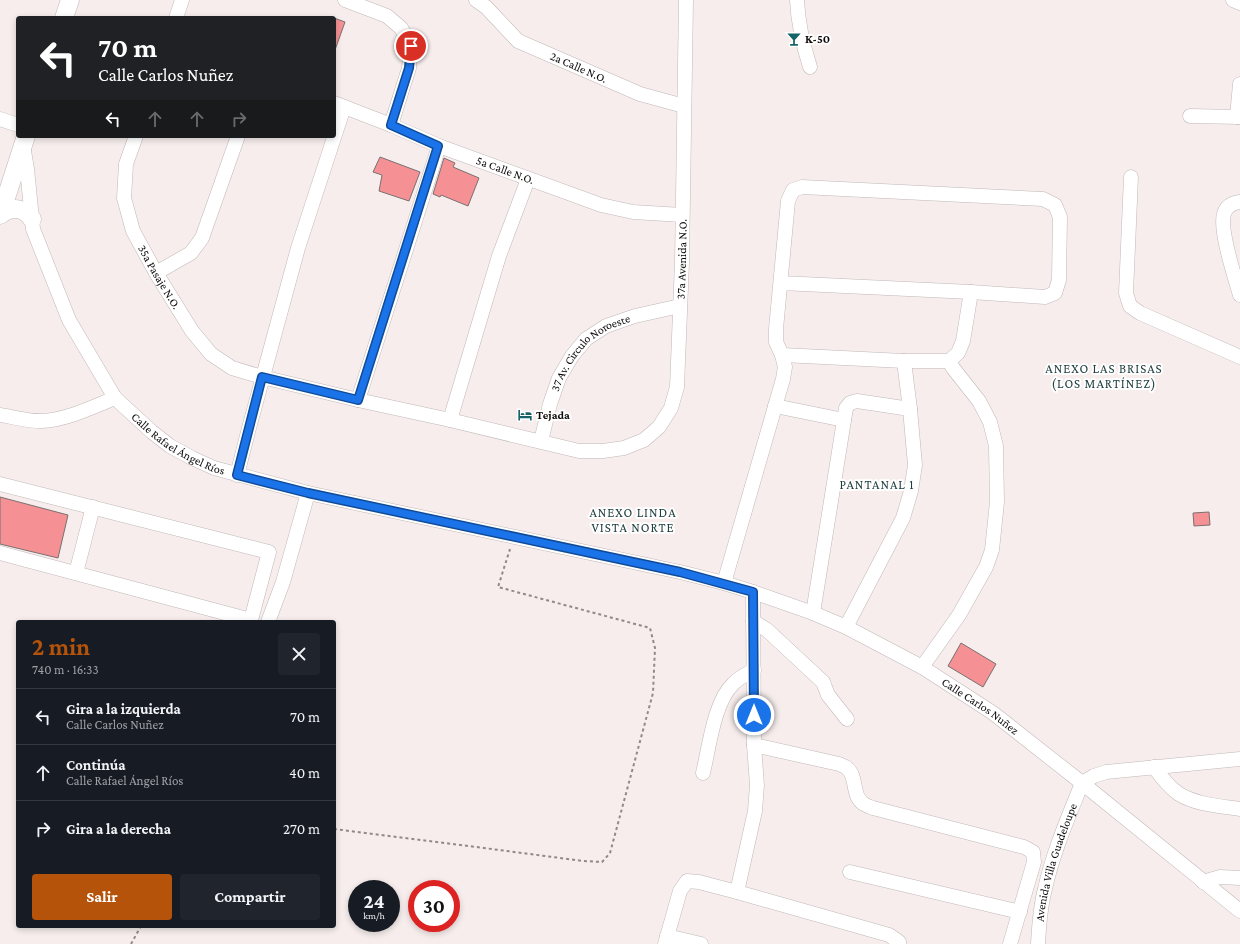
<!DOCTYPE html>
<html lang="es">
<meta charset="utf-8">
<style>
body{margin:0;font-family:"Crimson Pro",serif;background:#20242c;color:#f1f3f6;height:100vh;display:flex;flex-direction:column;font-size:15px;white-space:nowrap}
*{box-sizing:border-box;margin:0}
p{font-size:13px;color:#9ea1a6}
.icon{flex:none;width:22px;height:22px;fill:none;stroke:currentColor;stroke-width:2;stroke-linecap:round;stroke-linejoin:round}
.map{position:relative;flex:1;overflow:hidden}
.side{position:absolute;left:16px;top:620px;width:320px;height:308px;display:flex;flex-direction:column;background:#171b24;border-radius:4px;box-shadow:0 2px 6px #0003}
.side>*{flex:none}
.top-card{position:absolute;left:16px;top:16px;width:320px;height:122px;border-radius:4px;box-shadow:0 2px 6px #0003;background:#202124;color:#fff;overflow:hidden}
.speed{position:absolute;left:348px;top:880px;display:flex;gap:8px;font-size:20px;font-weight:700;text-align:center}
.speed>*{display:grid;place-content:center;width:52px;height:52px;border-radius:50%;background:#171b24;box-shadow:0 2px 6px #0003;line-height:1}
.speed small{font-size:10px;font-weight:400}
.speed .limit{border:6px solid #d22;background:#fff;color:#111}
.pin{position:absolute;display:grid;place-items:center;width:34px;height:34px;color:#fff;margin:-17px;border:2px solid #fff;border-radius:50%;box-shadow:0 1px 4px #0007}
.me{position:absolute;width:44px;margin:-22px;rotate:0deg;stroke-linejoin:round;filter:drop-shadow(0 0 3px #0008)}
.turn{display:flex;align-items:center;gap:14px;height:84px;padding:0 16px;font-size:18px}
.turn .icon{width:52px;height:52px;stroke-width:2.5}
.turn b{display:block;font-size:28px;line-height:34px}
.lanes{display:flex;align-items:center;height:38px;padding:0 16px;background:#0003;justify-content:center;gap:20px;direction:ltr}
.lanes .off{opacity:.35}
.round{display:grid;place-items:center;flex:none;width:42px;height:42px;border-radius:4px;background:#20242c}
.overview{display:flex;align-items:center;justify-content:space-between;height:68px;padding:0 16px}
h1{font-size:24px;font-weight:700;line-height:30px;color:#b45309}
.primary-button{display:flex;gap:8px;margin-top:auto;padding:8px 16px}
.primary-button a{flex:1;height:46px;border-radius:4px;background:#b45309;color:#fff;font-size:16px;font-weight:700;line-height:46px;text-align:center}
.primary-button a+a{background:#20242c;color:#f1f3f6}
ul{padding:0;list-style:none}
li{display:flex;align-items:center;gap:12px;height:56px;padding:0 16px;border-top:1px solid #363941}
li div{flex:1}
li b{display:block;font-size:15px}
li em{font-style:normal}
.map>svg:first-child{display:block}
</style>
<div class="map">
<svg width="1240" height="944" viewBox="0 0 1240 944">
<rect width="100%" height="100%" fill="#f7eded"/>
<path fill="#f59194" stroke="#797070" d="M 334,18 L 345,22 L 335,50 L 334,50 Z
M 380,157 L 420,172 L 409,201 L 379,191 L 382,175 L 373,172 Z
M 444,158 L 455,163 L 453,167 L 479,178 L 468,206 L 441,195 L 440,197 L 433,194 Z
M 0,497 L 68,515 L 58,558 L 0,544 Z
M 1209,512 L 1210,525 L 1194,526 L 1193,513 Z
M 961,643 L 996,664 L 983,687 L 948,666 Z"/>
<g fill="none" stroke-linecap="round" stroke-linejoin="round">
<defs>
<g id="minor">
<path d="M 345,0 L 387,16 L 401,28 L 411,46 L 409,68 L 391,125"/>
<path id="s1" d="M 476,0 L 486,7 L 518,41 L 640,94 L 684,106"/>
<path d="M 797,0 C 798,23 803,45 810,67"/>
<path d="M 1233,0 L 1240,3"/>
<path d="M 176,18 L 182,0"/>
<path id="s2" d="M 334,103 L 391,125 L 439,146 L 601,205 L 633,212 L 682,215"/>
<path d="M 1190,116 L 1240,117"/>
<path d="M 1237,117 L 1240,84"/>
<path d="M 0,119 L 18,125"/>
<path id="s3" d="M 136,136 L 126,164 L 124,198 L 133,231 L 156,273 L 192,331 L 211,354 L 232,368 L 262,377 L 358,400 L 450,420 L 579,451 L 603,451 L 624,448 L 644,440 L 659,427 L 671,408 L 677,387 L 682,262 L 686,0"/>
<path id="s4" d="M 23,145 L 27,169 L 33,229 L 69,320 L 115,398 L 152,432 L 170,446 L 192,458 L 214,468 L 308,493 L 680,572 L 724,583 L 753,592 L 813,613 L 846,627 L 922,667 L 993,713 L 1082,783 L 1240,911"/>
<path d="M 1131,177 L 1126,293 L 1130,306 L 1140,313 L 1240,357"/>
<path d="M 1240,202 C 1233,203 1226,206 1224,214 C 1219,229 1235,278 1240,295"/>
<path d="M 156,273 L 191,253 L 202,238 L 238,136"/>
<path d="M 782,355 L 904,361 L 949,361 L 958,353 L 963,341 L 971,292"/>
<path d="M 358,400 L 439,146"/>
<path d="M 775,406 L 844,420"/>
<path d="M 0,415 C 13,417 27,421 41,421 C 67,420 92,407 115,398"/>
<path d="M 450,420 L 499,256 L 528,179"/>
<path id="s5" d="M 541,441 L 550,404 L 559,378 L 572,356 L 586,339 L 606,326 L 635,316 L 680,306"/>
<path d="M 237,475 L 249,428 L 298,248 L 344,107"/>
<path d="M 0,484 L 269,552 L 251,620 L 0,553"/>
<path d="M 76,573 L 93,507"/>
<path d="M 724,583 L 783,379 L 785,367 L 782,355 L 776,342 L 776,329 L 788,201 L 793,190 L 802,187 L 1043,199 L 1055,205 L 1060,217 L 1059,280 L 1055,293 L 1045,297 L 971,292 L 781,283"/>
<path d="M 813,613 L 846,408 L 850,403 L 857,401 L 910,409"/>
<path d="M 753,621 L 767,630 L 823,682 L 828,695 L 847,719"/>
<path d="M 268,622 L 283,582 L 308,493"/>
<path d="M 846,627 L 903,518 L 911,491 L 915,465 L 910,409 L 904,361"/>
<path d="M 922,667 L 959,615 L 986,567 L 992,550 L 997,502 L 996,446 L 990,422 L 979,401 L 953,368 L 949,361"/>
<path d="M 754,745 L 839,764 C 841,765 845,766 847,768 C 858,777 851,796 864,804 C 867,806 870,807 873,808 L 1024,847 L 1033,852 L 1034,862 L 1010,944"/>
<path d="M 1154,767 C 1161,777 1169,787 1179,794 C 1197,805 1221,806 1240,809"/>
<path d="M 703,773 C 709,748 714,702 733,684 C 738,678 747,674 754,670"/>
<path d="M 1082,783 L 1094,776 L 1106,772 L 1240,759"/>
<path d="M 850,872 L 1020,912"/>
<path d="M 1203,882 L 1220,877 L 1240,878"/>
<path d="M 737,892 L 755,811 L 757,785 L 754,745 L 753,592"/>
<path d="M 667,936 L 701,944"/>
<path d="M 665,944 L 680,891 L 687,881 L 699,882 L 737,892 L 889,935 L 899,942 L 899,944"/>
<path id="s6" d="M 1038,944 C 1039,926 1040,907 1045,889 C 1053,852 1068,818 1082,783"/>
</g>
<path id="major" d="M 64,18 L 70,0
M 0,214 L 4,204 L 26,136
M 0,215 C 11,206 24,207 32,219"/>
</defs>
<use href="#minor" stroke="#c1b8b8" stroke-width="15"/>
<use href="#major" stroke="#c1b8b8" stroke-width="19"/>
<path stroke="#908989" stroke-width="2" stroke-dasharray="3 3" stroke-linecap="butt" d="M 334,829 L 484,848 L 583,861 L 602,862 L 610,853 L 653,693 L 655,648 L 650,628 L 498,587 L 510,549
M 131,944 L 141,926"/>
<use href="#minor" stroke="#fff" stroke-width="14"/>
<use href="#major" stroke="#fff" stroke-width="18"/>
</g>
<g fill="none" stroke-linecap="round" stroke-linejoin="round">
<defs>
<path id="route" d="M 411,46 L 409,68 L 391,125 L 438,146 L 358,400 L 262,377 L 237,475 L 308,493 L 680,572 L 753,592 L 754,715"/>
</defs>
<use href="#route" stroke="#114b97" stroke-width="10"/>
<use href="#route" stroke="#1a73e8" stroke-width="7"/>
</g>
<defs>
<symbol id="bar-bare" viewBox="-9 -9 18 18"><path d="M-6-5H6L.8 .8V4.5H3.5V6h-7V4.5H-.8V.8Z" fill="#156467" stroke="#fffdfd" stroke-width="2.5" paint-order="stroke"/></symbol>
<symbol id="hotel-bare" viewBox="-9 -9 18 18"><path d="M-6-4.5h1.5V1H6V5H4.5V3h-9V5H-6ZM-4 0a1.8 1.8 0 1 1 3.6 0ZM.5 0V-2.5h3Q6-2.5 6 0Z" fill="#156467" stroke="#fffdfd" stroke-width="2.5" paint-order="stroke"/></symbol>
</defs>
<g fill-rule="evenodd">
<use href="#bar-bare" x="784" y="29" width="20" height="20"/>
<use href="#hotel-bare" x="515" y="405" width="20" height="20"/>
</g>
<g text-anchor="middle" stroke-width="4" stroke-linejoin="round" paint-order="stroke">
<g font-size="12" font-weight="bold" fill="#0d0a0a" stroke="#fffdfd" text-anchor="start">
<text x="805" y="43">K-50</text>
<text x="536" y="419">Tejada</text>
</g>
<g font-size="12" fill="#0d0a0a" stroke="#fffdfd">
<text dy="4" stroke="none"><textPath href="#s1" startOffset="125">2a Calle N.O.</textPath></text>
<text dy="4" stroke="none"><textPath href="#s2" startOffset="184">5a Calle N.O.</textPath></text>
<text dy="4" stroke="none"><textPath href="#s3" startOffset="885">37a Avenida N.O.</textPath></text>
<text dy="4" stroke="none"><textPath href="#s3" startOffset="151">35a Pasaje N.O.</textPath></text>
<text dy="4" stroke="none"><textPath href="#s5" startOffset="107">37 Av. Circulo Noroeste</textPath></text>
<text dy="4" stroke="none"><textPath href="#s4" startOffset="352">Calle Rafael Ángel Ríos</textPath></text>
<text dy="4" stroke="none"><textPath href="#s4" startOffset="1204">Calle Carlos Nuñez</textPath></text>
<text dy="4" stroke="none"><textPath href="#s6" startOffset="84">Avenida Villa Guadeloupe</textPath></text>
</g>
<g font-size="13" letter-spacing="1" fill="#1b3e3f" stroke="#fffdfd">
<text x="1104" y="373">ANEXO LAS BRISAS<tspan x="1104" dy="15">(LOS MARTÍNEZ)</tspan></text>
<text x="877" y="489">PANTANAL 1</text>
<text x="633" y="517">ANEXO LINDA<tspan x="633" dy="15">VISTA NORTE</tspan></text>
</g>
</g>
</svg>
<div class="speed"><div>24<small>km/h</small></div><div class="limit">30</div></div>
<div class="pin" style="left:411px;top:46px;background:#d93025"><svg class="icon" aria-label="arrive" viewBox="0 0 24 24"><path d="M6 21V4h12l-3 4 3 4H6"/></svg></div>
<svg class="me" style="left:754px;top:715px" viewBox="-20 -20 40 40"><circle r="17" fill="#1a73e8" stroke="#fff" stroke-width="3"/><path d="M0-11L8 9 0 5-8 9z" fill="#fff"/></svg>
<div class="top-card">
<div class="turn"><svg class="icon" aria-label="left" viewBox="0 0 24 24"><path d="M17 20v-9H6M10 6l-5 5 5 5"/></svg><div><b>70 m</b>Calle Carlos Nuñez</div></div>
<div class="lanes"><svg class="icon" aria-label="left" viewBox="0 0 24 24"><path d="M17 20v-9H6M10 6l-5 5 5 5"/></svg><svg class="icon off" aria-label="ahead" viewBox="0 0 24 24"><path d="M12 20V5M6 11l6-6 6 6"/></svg><svg class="icon off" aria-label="ahead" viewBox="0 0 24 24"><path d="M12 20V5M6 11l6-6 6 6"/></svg><svg class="icon off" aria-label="right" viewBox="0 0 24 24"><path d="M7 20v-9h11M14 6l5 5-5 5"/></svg></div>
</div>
<section class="side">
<div class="overview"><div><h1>2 min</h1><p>740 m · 16:33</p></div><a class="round"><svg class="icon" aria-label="close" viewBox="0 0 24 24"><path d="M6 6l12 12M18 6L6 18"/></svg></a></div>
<ul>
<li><svg class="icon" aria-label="left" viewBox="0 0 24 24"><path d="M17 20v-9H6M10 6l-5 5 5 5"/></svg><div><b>Gira a la izquierda</b><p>Calle Carlos Nuñez</p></div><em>70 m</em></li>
<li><svg class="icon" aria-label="ahead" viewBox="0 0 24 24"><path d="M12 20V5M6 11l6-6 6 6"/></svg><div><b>Continúa</b><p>Calle Rafael Ángel Ríos</p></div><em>40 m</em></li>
<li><svg class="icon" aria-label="right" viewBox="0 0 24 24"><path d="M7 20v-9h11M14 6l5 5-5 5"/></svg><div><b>Gira a la derecha</b></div><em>270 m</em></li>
</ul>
<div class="primary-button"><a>Salir</a><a>Compartir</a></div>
</section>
</div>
